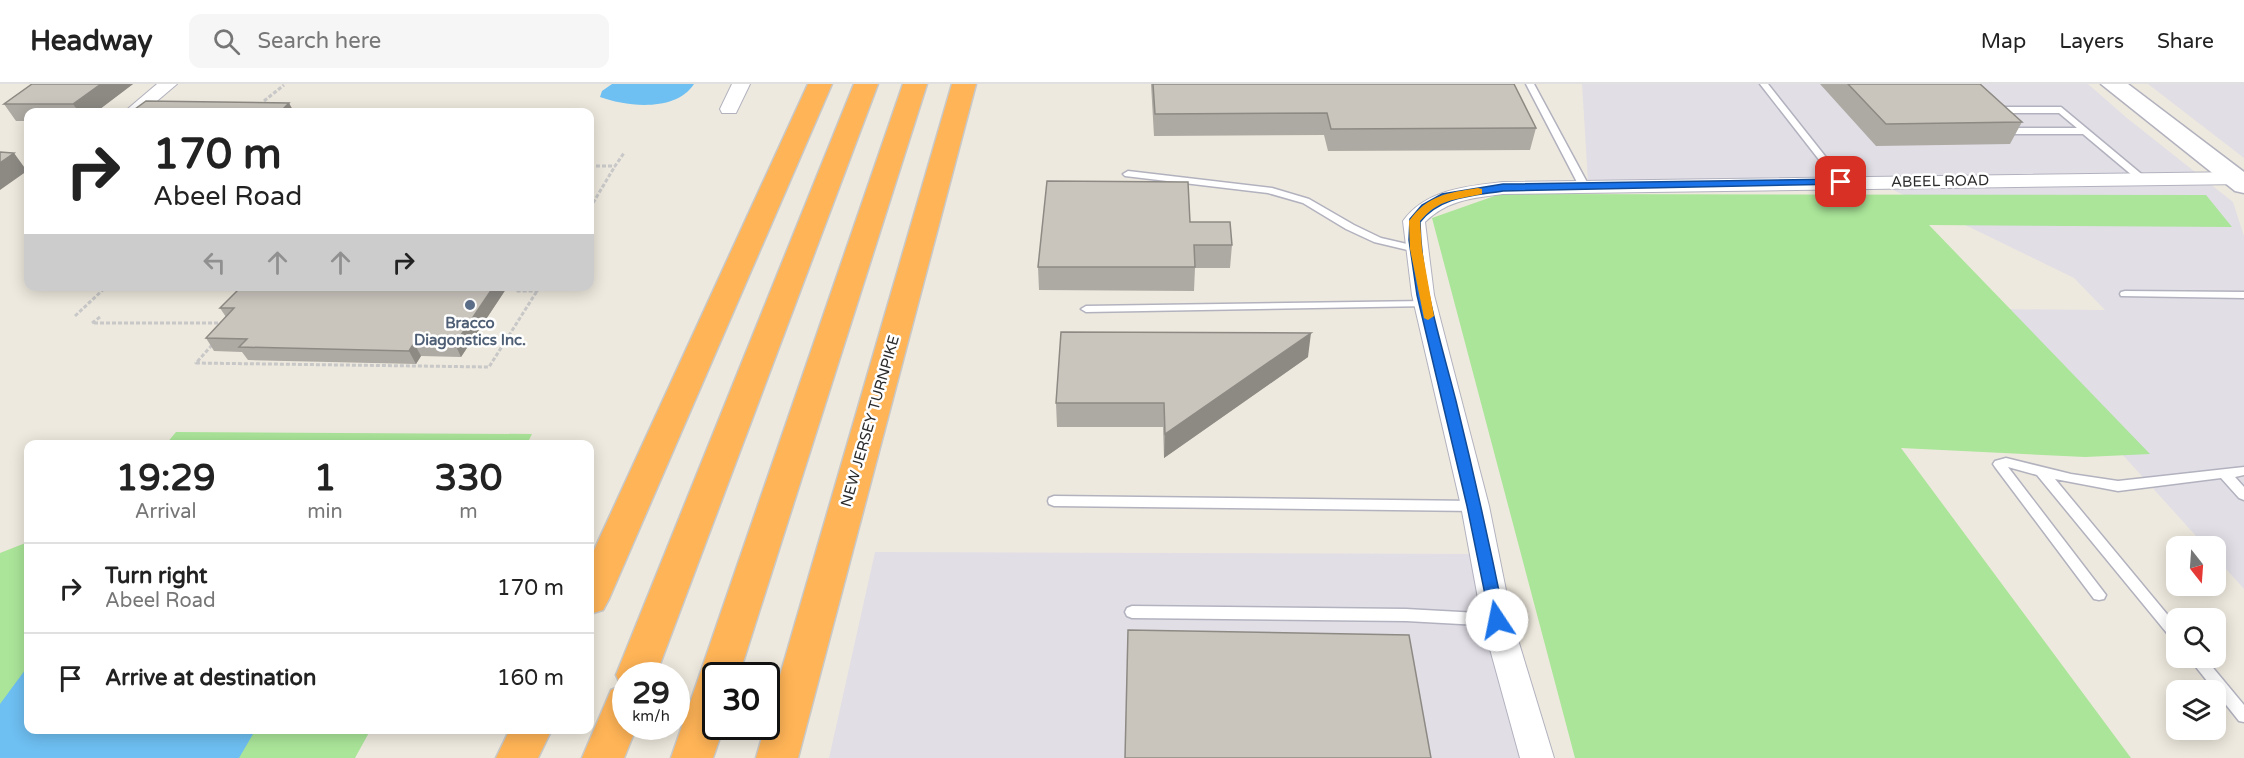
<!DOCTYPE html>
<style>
body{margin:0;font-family:"Varela Round",sans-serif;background:#f6f6f6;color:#222;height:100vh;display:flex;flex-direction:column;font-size:22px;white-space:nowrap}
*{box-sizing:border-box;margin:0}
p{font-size:20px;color:#767676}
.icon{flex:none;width:33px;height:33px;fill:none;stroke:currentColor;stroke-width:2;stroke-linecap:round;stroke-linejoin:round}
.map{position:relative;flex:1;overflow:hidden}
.side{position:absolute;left:24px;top:356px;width:570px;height:294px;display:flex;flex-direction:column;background:#fff;border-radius:12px;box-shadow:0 3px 15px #0003}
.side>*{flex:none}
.hud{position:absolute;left:24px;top:24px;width:570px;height:183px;border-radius:12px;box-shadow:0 3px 15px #0003;background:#fff;color:#222;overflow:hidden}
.needle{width:39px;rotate:163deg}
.tools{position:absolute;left:2166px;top:452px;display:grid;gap:12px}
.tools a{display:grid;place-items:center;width:60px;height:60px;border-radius:12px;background:#fff;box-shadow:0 3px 15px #0003;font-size:30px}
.speed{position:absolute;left:612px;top:578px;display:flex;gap:12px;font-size:30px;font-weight:700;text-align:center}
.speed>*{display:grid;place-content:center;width:78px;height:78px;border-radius:50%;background:#fff;box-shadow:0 3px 15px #0003;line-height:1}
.speed small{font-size:15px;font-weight:400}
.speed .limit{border:3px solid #111;border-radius:9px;background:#fff;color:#111}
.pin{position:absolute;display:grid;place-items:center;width:51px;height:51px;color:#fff;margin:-26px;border-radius:12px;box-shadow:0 3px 9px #0006}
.me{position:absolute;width:66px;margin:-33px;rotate:349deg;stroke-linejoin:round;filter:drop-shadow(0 0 4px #0008)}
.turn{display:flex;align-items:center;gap:21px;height:126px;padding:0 30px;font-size:27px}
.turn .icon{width:78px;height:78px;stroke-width:2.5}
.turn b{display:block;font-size:42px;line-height:51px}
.lanes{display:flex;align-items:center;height:57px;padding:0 30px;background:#0003;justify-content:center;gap:30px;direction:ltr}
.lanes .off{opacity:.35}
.eta{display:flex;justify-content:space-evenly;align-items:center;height:102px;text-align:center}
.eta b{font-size:36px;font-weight:700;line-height:42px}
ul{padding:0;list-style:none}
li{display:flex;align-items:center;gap:18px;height:90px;padding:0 30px;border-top:2px solid #e0e0e0}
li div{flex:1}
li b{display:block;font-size:22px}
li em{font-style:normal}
header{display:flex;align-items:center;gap:36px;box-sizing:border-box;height:84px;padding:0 30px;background:#fff;border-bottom:2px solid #e0e0e0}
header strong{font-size:28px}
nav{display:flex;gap:33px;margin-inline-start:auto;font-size:21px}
.search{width:420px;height:54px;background:#f6f6f6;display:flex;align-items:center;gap:15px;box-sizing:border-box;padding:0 21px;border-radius:12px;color:#767676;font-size:22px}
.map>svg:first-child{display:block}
</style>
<header>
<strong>Headway</strong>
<div class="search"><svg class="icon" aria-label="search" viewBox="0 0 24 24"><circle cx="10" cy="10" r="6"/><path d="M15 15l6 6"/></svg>Search here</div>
<nav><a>Map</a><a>Layers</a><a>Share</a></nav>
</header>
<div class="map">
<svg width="2244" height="674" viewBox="0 0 2244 674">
<rect width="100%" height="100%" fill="#eee9de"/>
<path fill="#e1dee6" d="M 1582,0 L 2088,0 L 2127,34 L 2233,118 L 2244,152 L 2244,505 L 2216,474 L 2216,462 L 2205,462 L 1991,225 L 2105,226 L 2074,194 L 1877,98 L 1588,98 Z
M 2148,0 L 2244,0 L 2244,74 Z
M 875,468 L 1487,470 L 1537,674 L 829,674 Z"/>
<path fill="#aae599" d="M 1500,110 L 2206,111 L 2232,143 L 1929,141 L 2150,370 L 2085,373 L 1901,364 L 2131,674 L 1575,674 L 1432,134 Z
M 176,348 L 532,350 L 527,360 L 166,360 Z
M 28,458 L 28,645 L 371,645 L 355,674 L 0,674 L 0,469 Z"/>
<path fill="#6ebff2" d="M 612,0 L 694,0 C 676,28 627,23 600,13 L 602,7 Z
M 28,582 L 28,645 L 256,645 L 239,674 L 0,674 L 0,620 Z"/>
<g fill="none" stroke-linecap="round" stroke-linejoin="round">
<defs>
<path id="lane" d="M 1526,0 L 1534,0 L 1589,102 L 1587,104 L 1584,105 L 1579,102 Z
M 1760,0 L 1768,0 L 1844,96 L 1844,100 L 1838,100 Z
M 2061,23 L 2145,93 L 2145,97 L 2139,97 L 2083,50 L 2013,50 L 2002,41 L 2006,38 L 2015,44 L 2077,44 L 2059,29 L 1994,29 L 1990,26 L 1994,23 Z
M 1128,87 L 1272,104 L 1309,115 L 1354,141 L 1381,154 L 1420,163 L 1421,165 L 1416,168 L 1374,158 L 1346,145 L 1303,119 L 1268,109 L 1125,92 L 1123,90 Z
M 2125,207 L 2244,208 L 2244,214 L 2121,212 L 2120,210 L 2121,208 Z
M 1425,217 L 1430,220 L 1429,222 L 1086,228 L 1081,225 L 1086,222 Z
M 2006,374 L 2071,390 L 2118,397 L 2244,383 L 2244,391 L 2235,393 L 2244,403 L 2244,416 L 2239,414 L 2221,394 L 2118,407 L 2055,395 L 2176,541 L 2176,556 L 2171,554 L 2037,391 L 2008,383 L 2106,511 L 2104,515 L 2099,516 L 2094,515 L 1995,383 L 1993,380 L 1995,377 Z
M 1054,412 L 1475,417 L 1480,419 L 1481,422 L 1480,425 L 1475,427 L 1054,422 L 1049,420 L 1048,417 L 1049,414 Z
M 1132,522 L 1406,525 L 1497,530 L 1502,532 L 1504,536 L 1502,540 L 1497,542 L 1406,537 L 1132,534 L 1127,532 L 1125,528 L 1127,524 Z
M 2188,573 L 2204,573 L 2244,621 L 2244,638 L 2239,637 Z"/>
<path id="street" d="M 157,0 L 177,0 L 144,28 L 124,28 Z
M 732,0 L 750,0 L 736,29 L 722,29 L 720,25 Z
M 2244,88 L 2244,100 L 1503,110 C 1473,114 1447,116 1425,138 L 1434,211 L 1489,422 L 1512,536 L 1554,674 L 1520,674 L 1482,536 L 1461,422 L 1412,211 L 1403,137 C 1426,105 1468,102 1503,98 Z"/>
<path id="secondary" d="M 2101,0 L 2128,0 L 2244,88 L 2244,109 L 2235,107 Z"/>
<path id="highway" d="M 808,0 L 832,0 L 609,515 L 603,526 L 590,530 L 590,475 Z
M 854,0 L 878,0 L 656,591 L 626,591 L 626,642 L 637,642 L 624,674 L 582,674 L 611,606 L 621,602 L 616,591 Z
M 903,0 L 927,0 L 739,591 L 716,591 L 716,642 L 724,642 L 713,674 L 671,674 Z
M 952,0 L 976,0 L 798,674 L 756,674 Z
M 510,645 L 552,645 L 538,674 L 496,674 Z"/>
</defs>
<use href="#lane" stroke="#b2b2bf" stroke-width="3"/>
<use href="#street" stroke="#b2b2bf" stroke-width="2"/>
<use href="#secondary" stroke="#b2b2bf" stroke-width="3"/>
<use href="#highway" stroke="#c8c8c8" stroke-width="3"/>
<path stroke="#c8c8c8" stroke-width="3" stroke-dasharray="4 2" stroke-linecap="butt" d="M 264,17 L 284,1
M 590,82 L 615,82 L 624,69
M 590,124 L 615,82
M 518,202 L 516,207 L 537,207 L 540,202
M 75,232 L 107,202
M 100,233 L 92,239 L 223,239
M 212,261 L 196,279 L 489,283 L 537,207"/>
<use href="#lane" fill="#fff" fill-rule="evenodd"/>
<use href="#street" fill="#fff" fill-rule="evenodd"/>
<use href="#secondary" fill="#fff" fill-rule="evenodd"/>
<use href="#highway" fill="#ffb457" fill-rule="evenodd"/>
</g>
<path fill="#ada9a3" d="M 32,0 L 133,0 L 96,28 L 28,28 L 28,37 L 16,37 L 4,20 Z
M 1151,0 L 1514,0 L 1536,44 L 1530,66 L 1328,67 L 1324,51 L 1154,52 Z
M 1820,0 L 1980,0 L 2022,38 L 2010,60 L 1876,62 Z
M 1190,138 L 1232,161 L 1230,184 L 1195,184 L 1194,207 L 1039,206 L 1038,183 Z
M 508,202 L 461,273 L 421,272 L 416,280 L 248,276 L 242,268 L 214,267 L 206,254 L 226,233 L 220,224 Z
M 1308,273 L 1164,374 L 1163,343 L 1057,343 L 1056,319 Z"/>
<path fill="#8d8a84" d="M 101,0 L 133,0 L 96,28 L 79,28 L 73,20 Z
M 289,19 L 294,28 L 280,28 Z
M 14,69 L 27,87 L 0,106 L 0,79 Z
M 494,202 L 508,202 L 461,273 L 455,260 Z
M 1311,249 L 1308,273 L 1164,374 L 1165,350 Z
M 414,259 L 421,272 L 416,280 L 409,267 Z"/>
<path fill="#c9c5bd" stroke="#8d8a84" stroke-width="1.5" d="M 32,0 L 101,0 L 73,20 L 4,20 Z
M 1153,0 L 1514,0 L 1536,44 L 1331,45 L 1327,29 L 1155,30 Z
M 1848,0 L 1980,0 L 2022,38 L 1886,40 Z
M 146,17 L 289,19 L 280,28 L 131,28 Z
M 0,68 L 14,69 L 0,79 Z
M 1047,97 L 1188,98 L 1190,138 L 1230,138 L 1232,161 L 1194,161 L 1195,183 L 1038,183 Z
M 242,202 L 494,202 L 455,260 L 414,259 L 409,267 L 239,263 L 247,255 L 206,254 L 234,224 L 220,224 Z
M 1061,248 L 1311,249 L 1165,350 L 1164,319 L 1056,319 Z
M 1128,546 L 1409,551 L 1431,674 L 1125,674 Z"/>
<path fill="#1a73e8" stroke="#114b97" stroke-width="1.5" d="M 1841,95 L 1845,96 L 1845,100 L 1503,107 C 1472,112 1441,112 1420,138 C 1421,198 1441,258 1456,317 C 1474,390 1490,462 1505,536 L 1502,540 L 1497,542 L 1491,540 L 1467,422 L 1417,211 L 1409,156 L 1410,135 L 1422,121 L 1442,110 L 1503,100 Z"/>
<path fill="#f59e0b" d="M 1478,104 L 1482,105 L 1482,110 C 1454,116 1439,115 1420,137 L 1422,165 L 1434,232 L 1428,236 L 1424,234 L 1410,165 L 1409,137 C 1428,111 1447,109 1478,104 Z"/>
<circle fill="#5c6f8a" stroke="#fff" stroke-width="2" cx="470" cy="221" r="6"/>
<g text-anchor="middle" stroke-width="5" stroke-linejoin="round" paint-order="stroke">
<g font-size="15" fill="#2c2c2c" stroke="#fff">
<text transform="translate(1940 97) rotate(-1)" y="5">ABEEL ROAD</text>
<text transform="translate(870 337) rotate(-74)" y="5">NEW JERSEY TURNPIKE</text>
</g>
<g font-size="15" font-weight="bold" fill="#4e5e75" stroke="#fff">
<text x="470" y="244">Bracco<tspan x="470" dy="17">Diagonstics Inc.</tspan></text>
</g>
</g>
</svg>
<div class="tools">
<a><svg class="needle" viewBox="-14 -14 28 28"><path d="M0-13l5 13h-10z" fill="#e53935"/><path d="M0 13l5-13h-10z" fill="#767676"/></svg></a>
<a><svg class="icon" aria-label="search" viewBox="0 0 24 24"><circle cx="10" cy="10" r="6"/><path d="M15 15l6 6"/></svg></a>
<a><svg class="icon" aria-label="layers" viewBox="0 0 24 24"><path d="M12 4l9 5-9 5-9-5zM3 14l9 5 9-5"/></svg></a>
</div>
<div class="speed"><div>29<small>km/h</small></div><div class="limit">30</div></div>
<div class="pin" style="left:1841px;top:98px;background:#d93025"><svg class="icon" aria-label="arrive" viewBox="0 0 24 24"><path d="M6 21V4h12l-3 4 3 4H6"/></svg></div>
<svg class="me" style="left:1497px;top:536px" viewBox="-20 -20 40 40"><circle r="19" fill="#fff"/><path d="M0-13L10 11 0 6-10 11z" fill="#1a73e8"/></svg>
<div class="hud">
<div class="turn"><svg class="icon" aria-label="right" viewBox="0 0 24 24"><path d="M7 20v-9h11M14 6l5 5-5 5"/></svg><div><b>170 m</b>Abeel Road</div></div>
<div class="lanes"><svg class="icon off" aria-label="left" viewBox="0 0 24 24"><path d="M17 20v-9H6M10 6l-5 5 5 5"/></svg><svg class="icon off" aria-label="ahead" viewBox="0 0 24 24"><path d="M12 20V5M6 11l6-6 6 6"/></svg><svg class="icon off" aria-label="ahead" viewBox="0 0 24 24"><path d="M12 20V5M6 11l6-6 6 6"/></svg><svg class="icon" aria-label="right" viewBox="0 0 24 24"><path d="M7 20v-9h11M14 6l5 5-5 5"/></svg></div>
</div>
<section class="side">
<div class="eta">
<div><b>19:29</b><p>Arrival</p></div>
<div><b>1</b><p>min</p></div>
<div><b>330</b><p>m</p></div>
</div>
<ul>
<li><svg class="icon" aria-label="right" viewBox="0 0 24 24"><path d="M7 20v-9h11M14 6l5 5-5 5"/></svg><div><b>Turn right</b><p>Abeel Road</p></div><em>170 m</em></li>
<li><svg class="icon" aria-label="arrive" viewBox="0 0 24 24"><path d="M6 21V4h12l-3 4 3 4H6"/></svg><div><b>Arrive at destination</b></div><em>160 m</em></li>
</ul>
</section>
</div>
